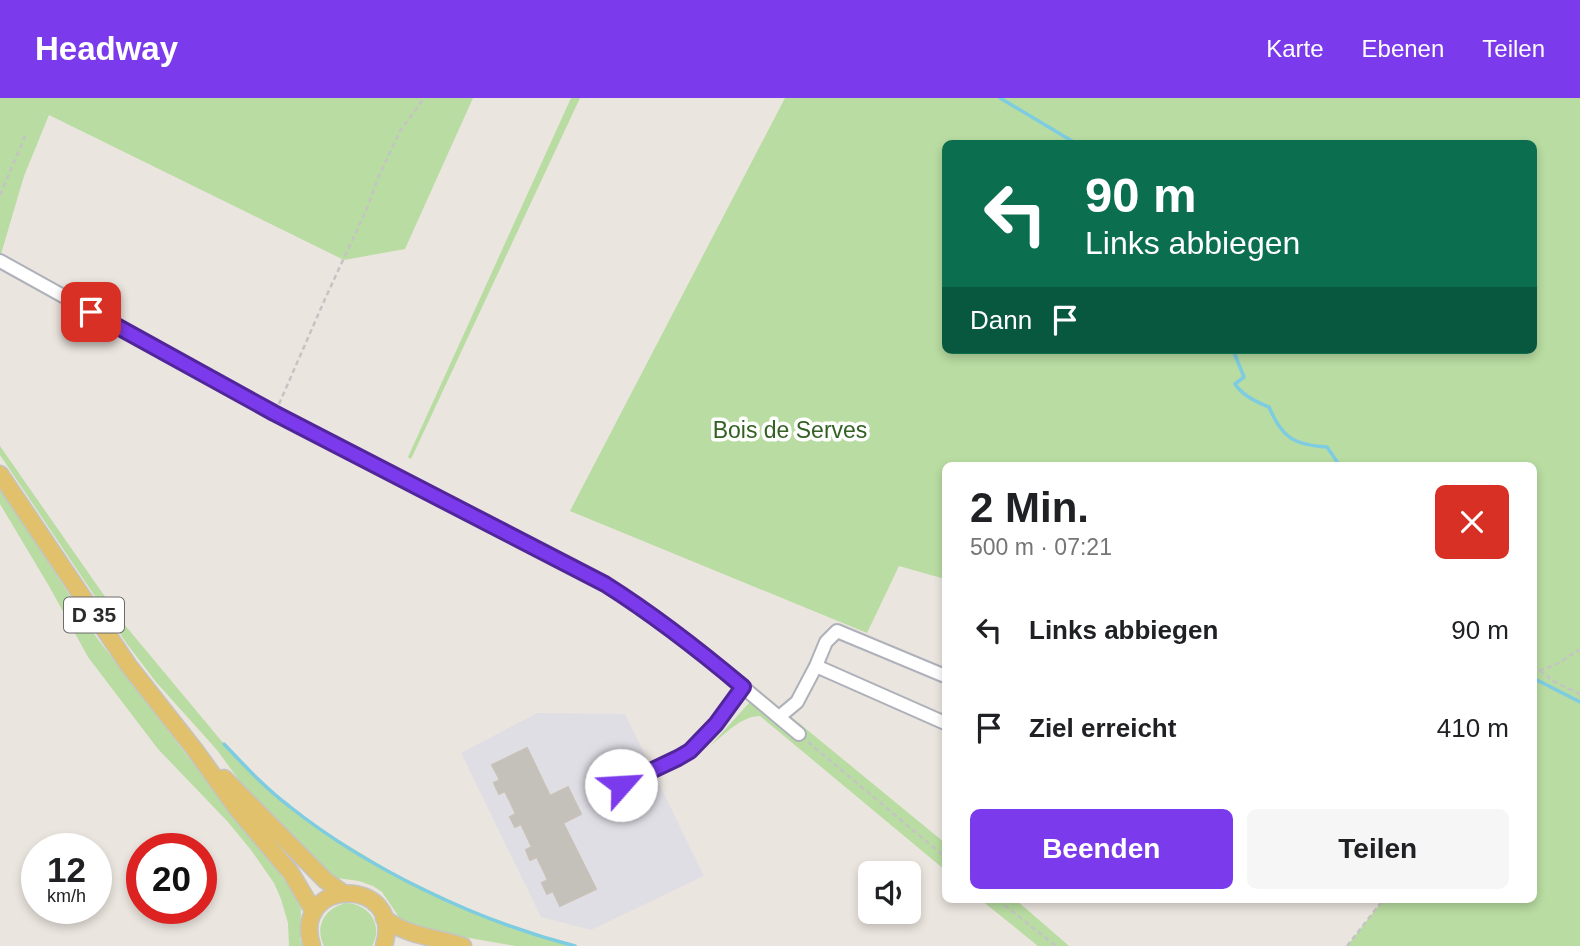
<!DOCTYPE html>
<html lang="de">
<meta charset="utf-8">
<style>
body{margin:0;font-family:Helvetica,sans-serif;background:#f6f6f6;color:#202124;height:100vh;display:flex;flex-direction:column;font-size:26px;white-space:nowrap}
*{box-sizing:border-box;margin:0}
p{font-size:23px;color:#757577}
.icon{flex:none;width:38px;height:38px;fill:none;stroke:currentColor;stroke-width:2;stroke-linecap:round;stroke-linejoin:round}
.map{position:relative;flex:1;overflow:hidden}
.sheet{position:absolute;left:942px;top:364px;width:595px;height:441px;display:flex;flex-direction:column;background:#fff;border-radius:10px;box-shadow:0 4px 10px #0003}
.sheet>*{flex:none}
.hud{position:absolute;left:942px;top:42px;width:595px;height:214px;border-radius:10px;box-shadow:0 4px 10px #0003;background:#0b6e4f;color:#fff;overflow:hidden}
.fabs{position:absolute;left:858px;top:763px;display:grid;gap:14px}
.fabs a{display:grid;place-items:center;width:63px;height:63px;border-radius:10px;background:#fff;box-shadow:0 4px 10px #0003;font-size:35px}
.speed{position:absolute;left:21px;top:735px;display:flex;gap:14px;font-size:35px;font-weight:700;text-align:center}
.speed>*{display:grid;place-content:center;width:91px;height:91px;border-radius:50%;background:#fff;box-shadow:0 4px 10px #0003;line-height:1}
.speed small{font-size:18px;font-weight:400}
.speed .limit{border:10px solid #d22;background:#fff;color:#111}
.pin{position:absolute;display:grid;place-items:center;width:60px;height:60px;color:#fff;margin:-30px;border-radius:14px;box-shadow:0 4px 10px #0006}
.me{position:absolute;width:77px;margin:-38px;rotate:64deg;stroke-linejoin:round;filter:drop-shadow(0 0 5px #0008)}
.turn{display:flex;align-items:center;gap:24px;height:147px;padding:0 28px;font-size:32px}
.turn .icon{width:91px;height:91px;stroke-width:2.5}
.turn b{display:block;font-size:49px;line-height:60px}
.then{display:flex;align-items:center;height:66px;padding:0 28px;background:#0003;gap:14px;font-size:26px}
.round{display:grid;place-items:center;flex:none;width:74px;height:74px;border-radius:10px;background:#f6f6f6}
.head{display:flex;align-items:center;justify-content:space-between;height:119px;padding:0 28px}
h1{font-size:42px;font-weight:600;line-height:52px}
.button{display:flex;gap:14px;margin-top:auto;padding:14px 28px}
.button a{flex:1;height:80px;border-radius:10px;background:#7c3aed;color:#fff;font-size:28px;font-weight:600;line-height:80px;text-align:center}
.button a+a{background:#f6f6f6;color:#202124}
ul{padding:0;list-style:none}
li{display:flex;align-items:center;gap:21px;height:98px;padding:0 28px}
li div{flex:1}
li b{display:block;font-size:26px}
li em{font-style:normal}
header{display:flex;align-items:center;gap:42px;box-sizing:border-box;height:98px;padding:0 35px;background:#7c3aed;color:#fff}
header strong{font-size:33px}
nav{display:flex;gap:38px;margin-inline-start:auto;font-size:24px}
.map>svg:first-child{display:block}
</style>
<header>
<strong>Headway</strong>
<nav><a>Karte</a><a>Ebenen</a><a>Teilen</a></nav>
</header>
<div class="map">
<svg width="1580" height="848" viewBox="0 0 1580 848">
<rect width="100%" height="100%" fill="#ebe5df"/>
<path fill="#e0dee5" d="M 537,615 L 625,616 L 704,778 L 591,832 L 541,819 L 461,655 Z"/>
<path fill="#b8dca1" fill-rule="evenodd" d="M 0,0 L 473,0 L 405,151 L 344,162 L 49,17 L 24,78 L 1,156 L 0,155 Z
M 571,0 L 580,0 L 411,361 L 408,359 Z
M 785,0 L 1580,0 L 1580,848 L 1347,848 L 1383,802 L 1533,802 L 1533,368 L 945,368 L 945,481 L 899,468 L 867,535 L 570,413 ZM 945,46 L 1533,46 L 1533,252 L 945,252 Z
M 0,348 L 124,526 L 224,646 L 265,688 L 290,709 L 319,730 L 395,776 L 479,816 L 575,848 L 516,848 L 440,835 L 410,827 L 399,819 L 382,794 L 373,788 L 359,783 L 337,780 L 328,773 L 244,689 L 217,652 L 156,584 L 127,546 L 0,357 Z
M 0,389 L 97,540 L 215,694 L 271,764 L 298,801 L 301,812 L 300,841 L 303,848 L 289,848 L 288,825 L 281,801 L 274,785 L 251,752 L 228,724 L 158,651 L 88,559 L 49,488 L 0,406 Z
M 760,593 L 945,745 L 945,772 L 760,618 C 741,618 724,637 710,648 Z
M 981,802 L 1016,802 L 1069,848 L 1038,848 Z
M 346,805 C 369,806 384,827 372,848 L 324,848 C 314,828 325,810 346,805 Z"/>
<g fill="none" stroke-linecap="round" stroke-linejoin="round">
<path stroke="#7dcce2" stroke-width="3.5" d="M 1000,0 L 1077,46
M 1233,252 L 1244,279 L 1235,286 C 1242,297 1256,304 1269,309 C 1282,340 1294,347 1327,349 L 1340,368
M 1533,580 L 1580,604
M 224,646 C 245,668 265,690 289,708 C 368,771 477,823 575,848"/>
</g>
<path fill="#c4c0ba" stroke="#c7c1b8" stroke-width="2" d="M 527,650 L 550,698 L 568,689 L 581,716 L 563,725 L 596,791 L 560,808 L 553,793 L 547,796 L 542,785 L 548,782 L 537,759 L 530,762 L 526,752 L 532,749 L 521,726 L 515,729 L 510,719 L 516,716 L 505,693 L 499,696 L 494,685 L 500,682 L 492,667 Z"/>
<g fill="none" stroke-linecap="round" stroke-linejoin="round">
<defs>
<path id="minor" d="M 0,163 L 274,315 L 605,486 C 675,529 736,584 799,636
M 816,568 L 945,625
M 779,619 L 797,604 L 816,568 L 826,544 L 837,533 L 945,578
M 621,687 L 678,660 L 690,653 L 716,626 L 743,589"/>
<path id="major" d="M 0,376 L 129,568 L 195,652 L 238,712 L 291,775 L 314,814
M 224,680 L 325,782 L 343,795
M 384,820 C 410,840 434,838 463,848
M 312,848 C 290,779 405,777 384,848"/>
</defs>
<use href="#minor" stroke="#afb1ba" stroke-width="16"/>
<use href="#major" stroke="#c4c4c4" stroke-width="19"/>
<path stroke="#c4c4c4" stroke-width="2.5" stroke-dasharray="5 3.5" stroke-linecap="butt" d="M 0,97 L 26,36
M 279,306 L 325,201 L 368,108 L 378,80 L 400,33 L 424,0
M 1533,567 L 1553,583 L 1580,596
M 1539,573 L 1559,565 L 1577,553 L 1580,552
M 808,644 L 945,759
M 998,802 L 1056,848
M 1347,848 L 1383,802"/>
<use href="#minor" stroke="#fff" stroke-width="12"/>
<use href="#major" stroke="#e2c16d" stroke-width="16"/>
</g>
<g fill="none" stroke-linecap="round" stroke-linejoin="round">
<defs>
<path id="route" d="M 91,214 L 274,315 L 605,486 C 654,517 699,552 743,589 L 716,626 L 690,653 L 678,660 L 621,687"/>
</defs>
<use href="#route" stroke="#51269a" stroke-width="18"/>
<use href="#route" stroke="#7c3aed" stroke-width="12"/>
</g>
<g text-anchor="middle" stroke-width="7" stroke-linejoin="round" paint-order="stroke">
<rect fill="#fff" stroke="#6b6b6b" stroke-width="2" x="64" y="499.5" width="60" height="35" rx="5"/>
<g font-size="21" font-weight="bold" fill="#2b2b2b">
<text x="94" y="524">D 35</text>
</g>
<g font-size="23" fill="#326122" stroke="#fff">
<text x="790" y="340">Bois de Serves</text>
</g>
</g>
</svg>
<div class="fabs">
<a><svg class="icon" aria-label="sound" viewBox="0 0 24 24"><path d="M4 9h4l5-4v14l-5-4H4zM17 9q2 3 0 6"/></svg></a>
</div>
<div class="speed"><div>12<small>km/h</small></div><div class="limit">20</div></div>
<div class="pin" style="left:91px;top:214px;background:#d93025"><svg class="icon" aria-label="arrive" viewBox="0 0 24 24"><path d="M6 21V4h12l-3 4 3 4H6"/></svg></div>
<svg class="me" style="left:621px;top:687px" viewBox="-20 -20 40 40"><circle r="19" fill="#fff"/><path d="M0-13L10 11 0 6-10 11z" fill="#7c3aed"/></svg>
<div class="hud">
<div class="turn"><svg class="icon" aria-label="left" viewBox="0 0 24 24"><path d="M17 20v-9H6M10 6l-5 5 5 5"/></svg><div><b>90 m</b>Links abbiegen</div></div>
<div class="then">Dann<svg class="icon" aria-label="arrive" viewBox="0 0 24 24"><path d="M6 21V4h12l-3 4 3 4H6"/></svg></div>
</div>
<section class="sheet">
<div class="head"><div><h1>2 Min.</h1><p>500 m · 07:21</p></div><a class="round" style="background:#d93025;color:#fff"><svg class="icon" aria-label="close" viewBox="0 0 24 24"><path d="M6 6l12 12M18 6L6 18"/></svg></a></div>
<ul>
<li><svg class="icon" aria-label="left" viewBox="0 0 24 24"><path d="M17 20v-9H6M10 6l-5 5 5 5"/></svg><div><b>Links abbiegen</b></div><em>90 m</em></li>
<li><svg class="icon" aria-label="arrive" viewBox="0 0 24 24"><path d="M6 21V4h12l-3 4 3 4H6"/></svg><div><b>Ziel erreicht</b></div><em>410 m</em></li>
</ul>
<div class="button"><a>Beenden</a><a>Teilen</a></div>
</section>
</div>
